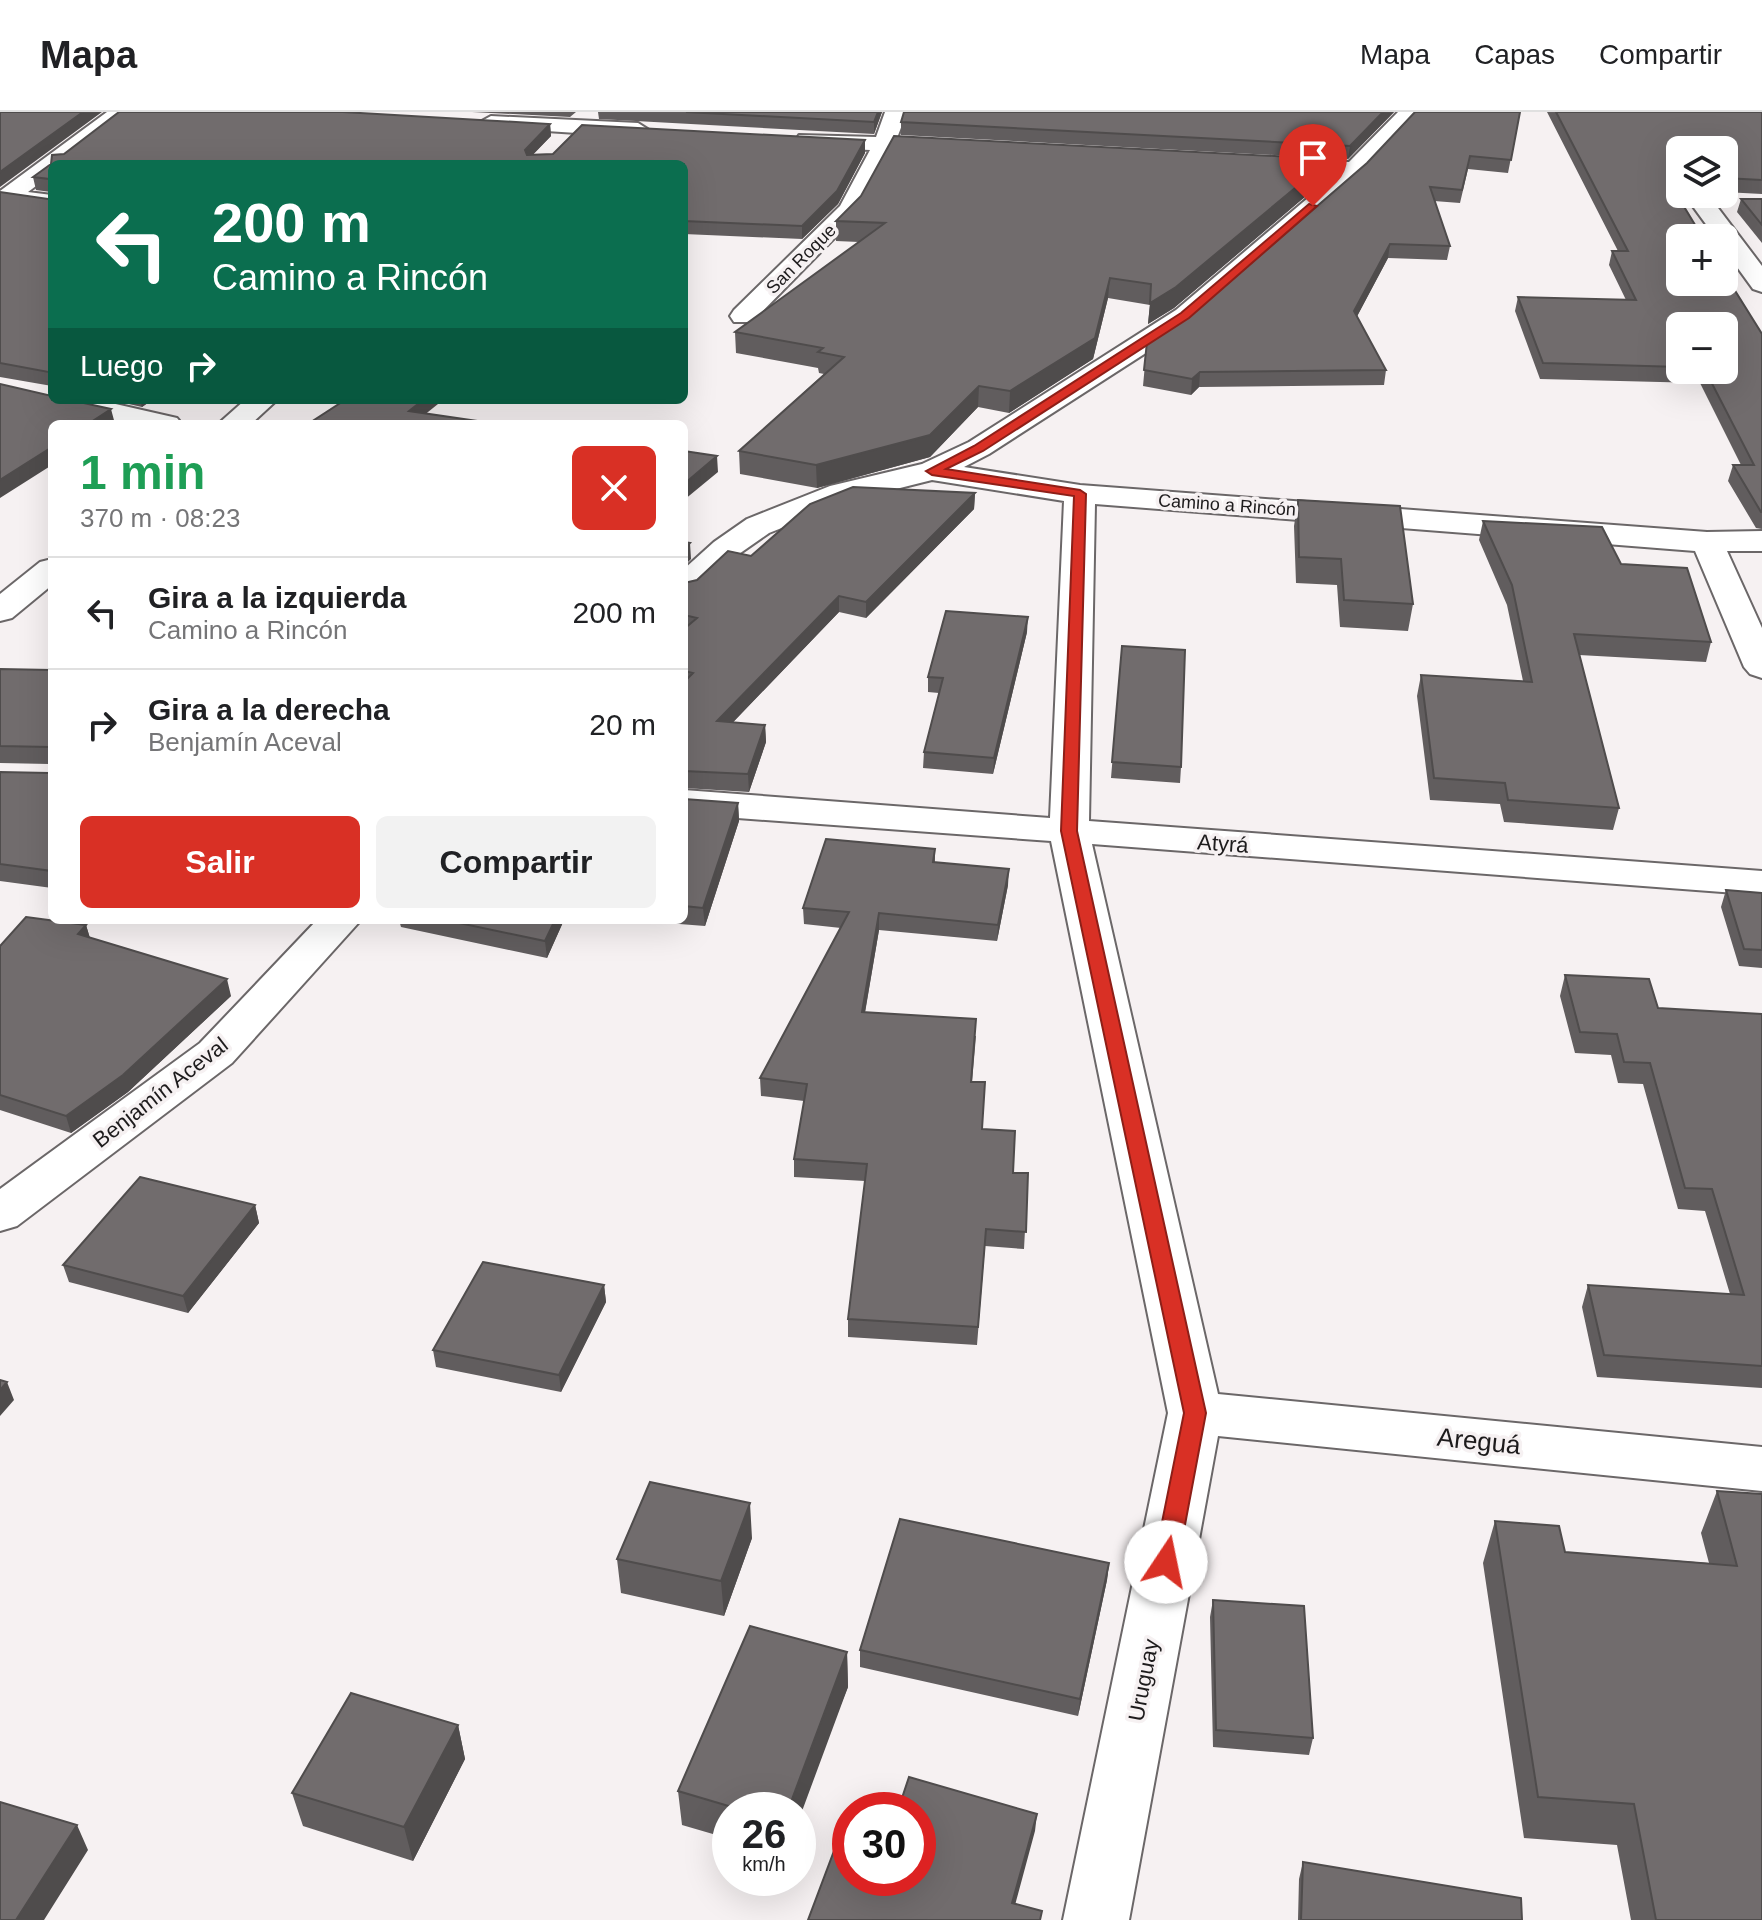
<!DOCTYPE html>
<html lang="es">
<meta charset="utf-8">
<style>
body{margin:0;font-family:Arial,sans-serif;background:#f2f2f2;color:#202124;height:100vh;display:flex;flex-direction:column;font-size:30px;white-space:nowrap}
*{box-sizing:border-box;margin:0}
p{font-size:26px;color:#757577}
.icon{flex:none;width:44px;height:44px;fill:none;stroke:currentColor;stroke-width:2;stroke-linecap:round;stroke-linejoin:round}
.map{position:relative;flex:1;overflow:hidden}
.sheet{position:absolute;left:48px;top:308px;width:640px;height:504px;display:flex;flex-direction:column;background:#fff;border-radius:12px;box-shadow:0 8px 32px #0002}
.sheet>*{flex:none}
.hud{position:absolute;left:48px;top:48px;width:640px;height:244px;border-radius:12px;box-shadow:0 8px 32px #0002;background:#0b6e4f;color:#fff;overflow:hidden}
.fabs{position:absolute;left:1666px;top:24px;display:grid;gap:16px}
.fabs a{display:grid;place-items:center;width:72px;height:72px;border-radius:12px;background:#fff;box-shadow:0 8px 32px #0002;font-size:40px}
.speed{position:absolute;left:712px;top:1680px;display:flex;gap:16px;font-size:40px;font-weight:700;text-align:center}
.speed>*{display:grid;place-content:center;width:104px;height:104px;border-radius:50%;background:#fff;box-shadow:0 8px 32px #0002;line-height:1}
.speed small{font-size:20px;font-weight:400}
.speed .limit{border:12px solid #d22;background:#fff;color:#111}
.pin{position:absolute;display:grid;place-items:center;width:68px;height:68px;color:#fff;margin:-82px -34px;border-radius:50% 50% 50% 0;rotate:-45deg;box-shadow:0 0 8px #0007}
.pin .icon{rotate:45deg}
.me{position:absolute;width:88px;margin:-44px;rotate:11deg;stroke-linejoin:round;filter:drop-shadow(0 0 6px #0008)}
.turn{display:flex;align-items:center;gap:28px;height:168px;padding:0 32px;font-size:36px}
.turn .icon{width:104px;height:104px;stroke-width:2.5}
.turn b{display:block;font-size:56px;line-height:68px}
.then{display:flex;align-items:center;height:76px;padding:0 32px;background:#0003;gap:16px;font-size:30px}
.round{display:grid;place-items:center;flex:none;width:84px;height:84px;border-radius:12px;background:#f2f2f2}
.headline{display:flex;align-items:center;justify-content:space-between;height:136px;padding:0 32px}
h1{font-size:48px;font-weight:600;line-height:60px;color:#1e9e55}
.primary-button{display:flex;gap:16px;margin-top:auto;padding:16px 32px}
.primary-button a{flex:1;height:92px;border-radius:12px;background:#d93025;color:#fff;font-size:32px;font-weight:600;line-height:92px;text-align:center}
.primary-button a+a{background:#f2f2f2;color:#202124}
ul{padding:0;list-style:none}
li{display:flex;align-items:center;gap:24px;height:112px;padding:0 32px;border-top:2px solid #e0e0e0}
li div{flex:1}
li b{display:block;font-size:30px}
li em{font-style:normal}
header{display:flex;align-items:center;gap:48px;box-sizing:border-box;height:112px;padding:0 40px;background:#fff;border-bottom:2px solid #e0e0e0}
header strong{font-size:38px}
nav{display:flex;gap:44px;margin-inline-start:auto;font-size:28px}
.map>svg:first-child{display:block}
</style>
<header>
<strong>Mapa</strong>
<nav><a>Mapa</a><a>Capas</a><a>Compartir</a></nav>
</header>
<div class="map">
<svg width="1762" height="1808" viewBox="0 0 1762 1808">
<rect width="100%" height="100%" fill="#f6f1f2"/>
<g fill="none" stroke-linecap="round" stroke-linejoin="round">
<defs>
<path id="minor" d="M 107,0 L 132,0 L 65,52 L 52,52 L 52,62 L 28,80 L 52,83 L 52,97 L 0,89 L 0,79 Z
M 885,0 L 907,0 L 897,26 L 950,29 L 961,36 L 950,43 L 891,39 L 858,102 L 752,210 L 734,210 L 730,204 L 734,198 L 840,94 L 870,38 L 807,35 L 799,33 L 796,28 L 799,23 L 876,25 Z
M 1398,0 L 1421,0 L 1363,62 L 1194,210 L 989,342 L 964,355 L 1080,373 L 1707,420 L 1762,419 L 1762,439 L 1727,439 L 1762,516 L 1762,566 L 1750,562 L 1744,555 L 1695,439 L 1095,392 L 1089,709 L 1762,759 L 1762,783 L 1092,732 L 1218,1282 L 1762,1335 L 1762,1379 L 1218,1324 L 1129,1808 L 1063,1808 L 1168,1301 L 1051,729 L 684,702 L 684,678 L 1050,706 L 1064,389 L 932,368 L 852,388 L 769,421 L 736,444 L 696,482 L 684,485 L 684,457 L 714,430 L 747,407 L 830,374 L 922,352 L 969,330 L 1176,198 L 1335,63 L 1270,60 L 1262,58 L 1259,53 L 1262,48 L 1349,50 Z
M 491,4 L 638,11 L 649,18 L 638,25 L 483,15 L 480,10 Z
M 1701,82 L 1709,84 L 1762,154 L 1762,180 L 1753,177 L 1724,137 L 1724,126 L 1716,126 L 1689,89 L 1693,84 Z
M 52,281 L 52,288 L 98,288 L 177,306 L 182,312 L 128,312 L 60,297 L 50,294 L 46,288 Z
M 245,288 L 277,288 L 251,312 L 218,312 Z
M 52,447 L 52,473 L 12,506 L 0,509 L 0,482 L 40,450 Z
M 317,808 L 361,808 L 232,951 L 17,1114 L 0,1119 L 0,1077 L 200,931 Z"/>
</defs>
<use href="#minor" stroke="#6b6768" stroke-width="4"/>
<use href="#minor" fill="#fff" fill-rule="evenodd"/>
</g>
<path fill="#615d5e" fill-rule="evenodd" d="M 119,0 L 343,0 L 550,12 L 551,24 L 533,42 L 553,42 L 582,13 L 865,28 L 865,41 L 838,92 L 802,127 L 684,122 L 684,52 L 52,52 L 52,274 L 0,265 L 0,80 L 48,87 L 52,84 L 51,80 L 36,78 L 33,65 L 51,52 L 52,43 L 64,42 Z
M 472,0 L 576,0 L 570,5 Z
M 598,0 L 882,0 L 874,22 L 599,7 Z
M 1394,0 L 1348,47 L 901,23 L 901,10 Z
M 1520,0 L 1508,61 L 1468,57 L 1460,91 L 1434,89 L 1450,134 L 1447,148 L 1388,146 L 1357,204 L 1386,258 L 1384,273 L 1199,275 L 1191,283 L 1143,274 L 1147,230 L 1197,198 L 1367,51 Z
M 1547,0 L 1762,0 L 1762,82 L 1724,80 L 1724,38 L 1691,82 L 1689,94 L 1685,96 L 1762,222 L 1762,417 L 1756,416 L 1728,369 L 1733,353 L 1741,353 L 1700,271 L 1540,267 L 1515,199 L 1518,185 L 1626,188 L 1609,153 L 1612,139 L 1618,139 ZM 1680,214 L 1724,258 L 1680,258 Z
M 1330,47 L 1327,66 L 1174,196 L 1148,212 L 1150,193 L 1108,186 L 1093,247 L 1009,301 L 978,295 L 930,345 L 817,376 L 740,362 L 739,339 L 824,262 L 819,261 L 818,256 L 736,241 L 735,220 L 859,130 L 836,129 L 836,109 Z
M 1741,87 L 1762,87 L 1762,131 L 1737,100 Z
M 111,288 L 152,288 L 142,295 Z
M 975,381 L 974,397 L 866,506 L 839,500 L 733,610 L 765,613 L 766,630 L 749,680 L 684,676 L 684,471 L 697,468 L 751,444 Z
M 1298,388 L 1413,492 L 1408,519 L 1340,515 L 1337,473 L 1296,471 L 1294,414 Z
M 1483,409 L 1621,452 L 1711,530 L 1706,550 L 1579,543 L 1619,696 L 1613,718 L 1504,710 L 1500,692 L 1430,688 L 1417,584 L 1421,563 L 1523,569 L 1507,493 L 1479,428 Z
M 1027,520 L 993,662 L 923,656 L 924,640 L 939,581 L 928,580 L 928,565 Z
M 1122,534 L 1181,655 L 1180,671 L 1111,666 Z
M 0,557 L 52,558 L 52,776 L 0,769 L 0,660 L 49,661 L 49,652 L 0,651 Z
M 684,687 L 738,691 L 739,709 L 705,814 L 628,808 L 684,808 Z
M 935,737 L 935,750 L 1008,773 L 997,829 L 879,818 L 865,901 L 976,924 L 972,970 L 982,1017 L 1013,1061 L 1028,1061 L 1024,1137 L 985,1134 L 977,1233 L 848,1225 L 848,1207 L 865,1069 L 794,1065 L 794,1047 L 804,989 L 761,984 L 760,966 L 841,816 L 804,812 L 803,796 Z
M 1726,778 L 1762,781 L 1762,856 L 1739,854 L 1721,795 Z
M 399,808 L 564,808 L 547,846 L 401,815 Z
M 86,813 L 90,826 L 231,884 L 128,980 L 71,1021 L 0,998 L 0,834 Z
M 1565,863 L 1658,896 L 1762,902 L 1762,1276 L 1597,1265 L 1582,1195 L 1588,1173 L 1730,1182 L 1705,1099 L 1678,1097 L 1643,972 L 1618,971 L 1611,943 L 1575,941 L 1560,884 Z
M 255,1093 L 259,1111 L 188,1201 L 69,1170 L 63,1153 Z
M 604,1173 L 606,1190 L 561,1280 L 436,1255 L 433,1238 Z
M 1717,1379 L 1762,1382 L 1762,1808 L 1631,1808 L 1617,1733 L 1524,1726 L 1483,1451 L 1495,1409 L 1565,1440 L 1709,1451 L 1701,1421 Z
M 752,1426 L 724,1504 L 621,1481 L 617,1447 Z
M 1109,1451 L 1107,1468 L 1078,1604 L 860,1555 L 860,1538 Z
M 1213,1488 L 1313,1626 L 1309,1643 L 1213,1635 L 1210,1505 Z
M 847,1540 L 848,1575 L 798,1698 L 730,1698 L 730,1727 L 682,1713 L 678,1679 Z
M 458,1613 L 465,1647 L 413,1749 L 303,1714 L 292,1681 Z
M 1303,1750 L 1522,1808 L 1298,1808 L 1299,1767 Z"/>
<path fill="#4f4c4c" d="M 83,0 L 102,0 L 0,75 L 0,60 Z
M 878,0 L 882,0 L 874,22 L 874,10 Z
M 1383,0 L 1394,0 L 1348,47 L 1350,34 Z
M 550,12 L 551,24 L 526,50 L 525,38 Z
M 865,28 L 865,41 L 838,92 L 802,127 L 802,114 Z
M 1330,47 L 1327,66 L 1174,196 L 1148,212 L 1150,191 Z
M 1688,82 L 1691,82 L 1689,94 L 1677,102 L 1680,88 Z
M 1390,132 L 1388,146 L 1352,214 L 1354,199 Z
M 1110,166 L 1108,186 L 1093,247 L 1009,301 L 1010,279 Z
M 1200,260 L 1199,275 L 1191,283 L 1192,267 Z
M 979,274 L 978,295 L 930,345 L 817,376 L 816,353 Z
M 140,288 L 152,288 L 142,295 Z
M 423,288 L 443,288 L 413,312 L 409,299 Z
M 111,297 L 115,312 L 88,312 Z
M 52,335 L 52,353 L 0,386 L 0,368 Z
M 717,344 L 718,360 L 684,388 L 684,372 Z
M 975,381 L 974,397 L 866,506 L 866,490 Z
M 690,431 L 691,447 L 684,454 L 684,437 Z
M 839,484 L 839,500 L 718,626 L 717,609 Z
M 1028,505 L 1027,520 L 993,662 L 994,646 Z
M 765,613 L 766,630 L 749,680 L 748,662 Z
M 738,691 L 739,709 L 705,814 L 703,796 Z
M 1009,757 L 1008,773 L 997,829 L 998,813 Z
M 879,801 L 879,818 L 862,917 L 862,900 Z
M 555,808 L 564,808 L 547,846 L 545,829 Z
M 86,813 L 91,830 L 78,822 Z
M 227,867 L 231,884 L 128,980 L 71,1021 L 66,1004 Z
M 255,1093 L 259,1111 L 188,1201 L 183,1184 Z
M 604,1173 L 606,1190 L 561,1280 L 559,1263 Z
M 7,1270 L 14,1288 L 0,1304 L 0,1278 Z
M 750,1391 L 752,1426 L 724,1504 L 721,1469 Z
M 1109,1451 L 1107,1468 L 1078,1604 L 1080,1587 Z
M 847,1540 L 848,1575 L 798,1710 L 798,1698 L 788,1698 Z
M 458,1613 L 465,1647 L 413,1749 L 404,1715 Z
M 1037,1702 L 1035,1719 L 1011,1808 L 1012,1791 Z
M 77,1713 L 88,1738 L 44,1808 L 16,1808 Z"/>
<path fill="#716c6d" stroke="#4f4c4c" stroke-width="2" d="M 0,0 L 83,0 L 0,60 Z
M 119,0 L 343,0 L 550,12 L 525,38 L 527,43 L 553,42 L 582,13 L 865,28 L 837,79 L 802,114 L 684,109 L 684,52 L 52,52 L 52,270 L 51,270 L 49,260 L 0,251 L 0,80 L 48,87 L 52,84 L 49,67 L 33,65 L 51,52 L 52,43 L 64,42 Z
M 686,0 L 878,0 L 874,10 Z
M 904,0 L 1383,0 L 1350,34 L 901,10 Z
M 1415,0 L 1520,0 L 1511,48 L 1470,44 L 1462,78 L 1430,75 L 1450,134 L 1390,132 L 1354,199 L 1386,258 L 1200,260 L 1192,267 L 1144,258 L 1147,230 L 1197,198 L 1367,51 Z
M 1556,0 L 1762,0 L 1762,68 L 1724,66 L 1724,38 L 1680,38 L 1680,82 L 1689,82 L 1680,88 L 1703,126 L 1680,126 L 1680,170 L 1724,170 L 1724,161 L 1762,222 L 1762,400 L 1761,400 L 1733,353 L 1754,353 L 1705,258 L 1724,258 L 1724,214 L 1680,214 L 1680,255 L 1543,251 L 1518,185 L 1636,188 L 1612,139 L 1628,139 Z
M 894,24 L 1330,47 L 1176,175 L 1150,191 L 1151,172 L 1110,166 L 1095,226 L 1010,279 L 979,274 L 930,323 L 816,353 L 739,339 L 844,245 L 818,240 L 823,236 L 735,220 L 885,111 L 836,109 L 861,84 Z
M 1741,87 L 1762,87 L 1762,113 Z
M 0,272 L 52,284 L 52,288 L 70,288 L 111,297 L 88,312 L 52,312 L 52,335 L 0,368 Z
M 345,288 L 423,288 L 409,299 L 498,312 L 308,312 Z
M 684,339 L 717,344 L 684,372 Z
M 853,375 L 975,381 L 866,490 L 839,484 L 717,609 L 765,613 L 748,662 L 684,659 L 684,570 L 693,561 L 684,559 L 684,517 L 697,506 L 684,503 L 684,471 L 697,468 L 728,439 L 751,444 L 810,392 Z
M 1298,388 L 1400,394 L 1413,492 L 1344,488 L 1341,447 L 1299,445 Z
M 1483,409 L 1602,415 L 1621,452 L 1687,456 L 1711,530 L 1574,522 L 1619,696 L 1508,688 L 1505,671 L 1434,666 L 1421,563 L 1532,570 L 1512,473 Z
M 684,430 L 690,431 L 684,437 Z
M 946,499 L 1028,505 L 994,646 L 924,640 L 943,566 L 928,565 Z
M 1122,534 L 1185,538 L 1181,655 L 1112,650 Z
M 0,557 L 52,558 L 52,759 L 0,752 L 0,660 L 49,661 L 49,635 L 0,634 Z
M 684,687 L 738,691 L 703,796 L 684,794 Z
M 826,727 L 935,737 L 933,750 L 1009,757 L 998,813 L 879,801 L 862,900 L 976,907 L 971,970 L 985,970 L 982,1017 L 1015,1019 L 1013,1061 L 1028,1061 L 1026,1120 L 986,1117 L 978,1215 L 848,1207 L 867,1052 L 794,1047 L 807,972 L 760,966 L 849,800 L 803,796 Z
M 1726,778 L 1762,781 L 1762,838 L 1744,837 Z
M 26,805 L 86,813 L 78,822 L 227,867 L 123,963 L 66,1004 L 0,983 L 0,834 Z
M 445,808 L 555,808 L 545,829 Z
M 1565,863 L 1649,867 L 1658,896 L 1762,902 L 1762,1254 L 1604,1243 L 1588,1173 L 1744,1183 L 1712,1077 L 1685,1076 L 1650,951 L 1624,950 L 1617,922 L 1580,920 Z
M 140,1065 L 255,1093 L 183,1184 L 63,1153 Z
M 483,1150 L 604,1173 L 559,1263 L 433,1238 Z
M 0,1268 L 7,1270 L 0,1278 Z
M 650,1370 L 750,1391 L 721,1469 L 617,1447 Z
M 1717,1379 L 1762,1382 L 1762,1808 L 1656,1808 L 1634,1692 L 1538,1685 L 1495,1409 L 1559,1414 L 1565,1440 L 1737,1454 Z
M 900,1407 L 1109,1451 L 1080,1587 L 860,1538 Z
M 1213,1488 L 1304,1494 L 1313,1626 L 1216,1618 Z
M 750,1514 L 847,1540 L 788,1698 L 742,1698 L 678,1679 Z
M 351,1581 L 458,1613 L 404,1715 L 292,1681 Z
M 909,1665 L 1037,1702 L 1012,1791 L 1042,1799 L 1040,1808 L 808,1808 L 834,1739 L 850,1743 L 850,1766 L 918,1766 L 918,1698 L 898,1698 Z
M 0,1690 L 77,1713 L 16,1808 L 0,1808 Z
M 1303,1750 L 1521,1786 L 1522,1808 L 1301,1808 Z"/>
<path fill="#d93025" stroke="#8d1f18" stroke-width="2" d="M 1309,92 L 1317,94 L 1189,206 L 983,339 L 946,357 L 1080,378 L 1086,382 L 1077,719 L 1206,1301 L 1178,1450 L 1175,1457 L 1166,1460 L 1158,1457 L 1154,1450 L 1184,1301 L 1061,719 L 1074,384 L 932,363 L 926,359 L 974,334 L 1181,201 Z"/>
<g text-anchor="middle" stroke-width="7" stroke-linejoin="round" paint-order="stroke">
<g font-size="18" fill="#1d1b1c" stroke="#f6f1f2">
<text transform="translate(801 147) rotate(-45)" y="6">San Roque</text>
<text transform="translate(1227 393) rotate(4)" y="6">Camino a Rincón</text>
</g>
<g font-size="22" fill="#1d1b1c" stroke="#f6f1f2">
<text transform="translate(1223 731) rotate(4)" y="8">Atyrá</text>
<text transform="translate(160 980) rotate(-38)" y="8">Benjamín Aceval</text>
<text transform="translate(1143 1568) rotate(-79)" y="8">Uruguay</text>
</g>
<g font-size="26" fill="#1d1b1c" stroke="#f6f1f2">
<text transform="translate(1479 1329) rotate(6)" y="9">Areguá</text>
</g>
</g>
</svg>
<div class="fabs">
<a><svg class="icon" aria-label="layers" viewBox="0 0 24 24"><path d="M12 4l9 5-9 5-9-5zM3 14l9 5 9-5"/></svg></a>
<a>+</a>
<a>−</a>
</div>
<div class="speed"><div>26<small>km/h</small></div><div class="limit">30</div></div>
<div class="pin" style="left:1313px;top:94px;background:#d93025"><svg class="icon" aria-label="arrive" viewBox="0 0 24 24"><path d="M6 21V4h12l-3 4 3 4H6"/></svg></div>
<svg class="me" style="left:1166px;top:1450px" viewBox="-20 -20 40 40"><circle r="19" fill="#fff"/><path d="M0-13L10 11 0 6-10 11z" fill="#d93025"/></svg>
<div class="hud">
<div class="turn"><svg class="icon" aria-label="left" viewBox="0 0 24 24"><path d="M17 20v-9H6M10 6l-5 5 5 5"/></svg><div><b>200 m</b>Camino a Rincón</div></div>
<div class="then">Luego<svg class="icon" aria-label="right" viewBox="0 0 24 24"><path d="M7 20v-9h11M14 6l5 5-5 5"/></svg></div>
</div>
<section class="sheet">
<div class="headline"><div><h1>1 min</h1><p>370 m · 08:23</p></div><a class="round" style="background:#d93025;color:#fff"><svg class="icon" aria-label="close" viewBox="0 0 24 24"><path d="M6 6l12 12M18 6L6 18"/></svg></a></div>
<ul>
<li><svg class="icon" aria-label="left" viewBox="0 0 24 24"><path d="M17 20v-9H6M10 6l-5 5 5 5"/></svg><div><b>Gira a la izquierda</b><p>Camino a Rincón</p></div><em>200 m</em></li>
<li><svg class="icon" aria-label="right" viewBox="0 0 24 24"><path d="M7 20v-9h11M14 6l5 5-5 5"/></svg><div><b>Gira a la derecha</b><p>Benjamín Aceval</p></div><em>20 m</em></li>
</ul>
<div class="primary-button"><a>Salir</a><a>Compartir</a></div>
</section>
</div>
